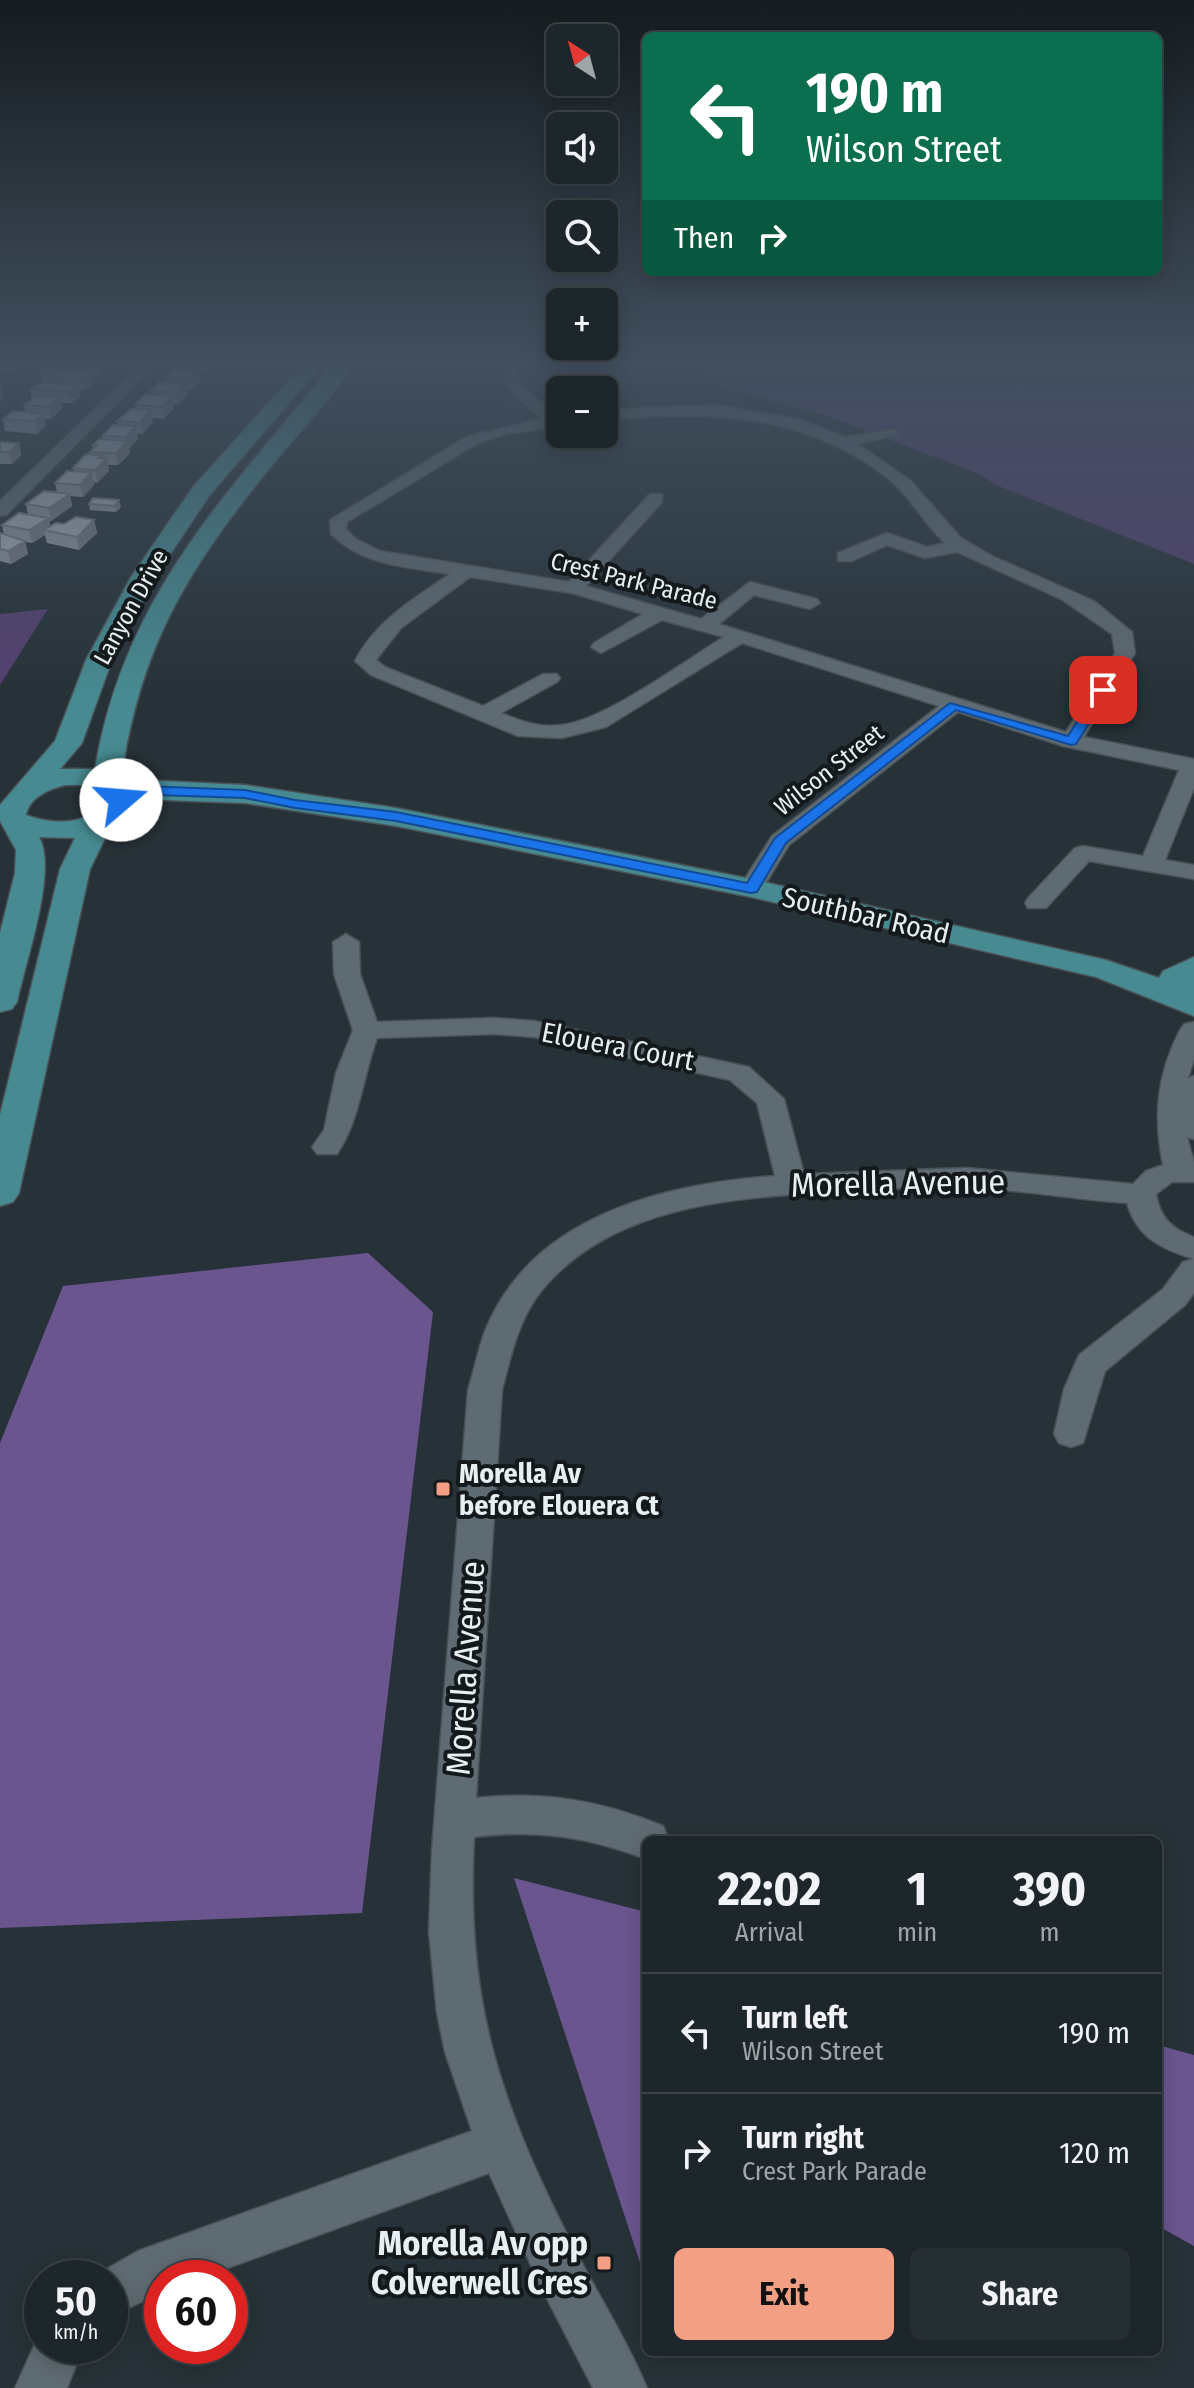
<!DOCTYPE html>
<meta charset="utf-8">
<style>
body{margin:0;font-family:"Fira Sans Condensed",sans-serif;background:#252e32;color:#f1f3f6;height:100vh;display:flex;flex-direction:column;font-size:30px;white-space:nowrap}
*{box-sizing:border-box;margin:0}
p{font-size:26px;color:#a0a5a8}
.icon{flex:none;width:44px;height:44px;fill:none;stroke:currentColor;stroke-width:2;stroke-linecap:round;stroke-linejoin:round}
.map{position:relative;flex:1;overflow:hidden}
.panel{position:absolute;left:642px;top:1836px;width:520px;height:520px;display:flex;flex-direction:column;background:#1d262a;border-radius:12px;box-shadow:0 4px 20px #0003,0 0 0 2px #3b4347}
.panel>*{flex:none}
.banner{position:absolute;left:642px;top:32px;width:520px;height:244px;border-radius:12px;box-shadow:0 4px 20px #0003,0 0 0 2px #3b4347;background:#0b6e4f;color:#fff;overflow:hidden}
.needle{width:52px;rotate:324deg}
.fabs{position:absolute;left:546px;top:24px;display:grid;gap:16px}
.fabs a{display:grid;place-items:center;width:72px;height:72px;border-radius:12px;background:#1d262a;box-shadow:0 4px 20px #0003,0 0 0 2px #3b4347;font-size:40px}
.speed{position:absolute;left:24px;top:2260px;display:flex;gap:16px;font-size:40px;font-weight:700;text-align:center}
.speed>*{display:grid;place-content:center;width:104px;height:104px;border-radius:50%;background:#1d262a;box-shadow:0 4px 20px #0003,0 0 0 2px #3b4347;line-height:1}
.speed small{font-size:20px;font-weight:400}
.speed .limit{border:12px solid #d22;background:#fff;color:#111}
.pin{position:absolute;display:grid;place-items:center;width:68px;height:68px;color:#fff;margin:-34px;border-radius:16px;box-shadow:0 4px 12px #0006}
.me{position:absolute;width:88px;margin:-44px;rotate:72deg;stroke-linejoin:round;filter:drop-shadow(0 0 6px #0008)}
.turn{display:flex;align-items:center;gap:28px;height:168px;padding:0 32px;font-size:36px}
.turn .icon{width:104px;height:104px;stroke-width:2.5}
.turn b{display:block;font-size:56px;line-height:68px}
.then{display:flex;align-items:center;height:76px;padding:0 32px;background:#0003;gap:16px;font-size:30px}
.eta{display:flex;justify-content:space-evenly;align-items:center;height:136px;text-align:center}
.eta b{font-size:48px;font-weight:700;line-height:56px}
.primary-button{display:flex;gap:16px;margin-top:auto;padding:16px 32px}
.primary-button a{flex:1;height:92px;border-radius:12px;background:#f39f84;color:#111;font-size:32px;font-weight:700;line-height:92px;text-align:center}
.primary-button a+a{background:#252e32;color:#f1f3f6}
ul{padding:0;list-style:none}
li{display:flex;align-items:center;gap:24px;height:120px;padding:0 32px;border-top:2px solid #3b4347}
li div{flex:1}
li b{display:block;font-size:30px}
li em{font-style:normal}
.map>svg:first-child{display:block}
</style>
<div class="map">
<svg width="1194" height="2388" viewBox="0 0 1194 2388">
<rect width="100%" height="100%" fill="#273238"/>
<path fill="#534170" d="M 686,361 L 1194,361 L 1194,564 L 996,485 L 977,473 L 822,414 L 727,389 Z
M 48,609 L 0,685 L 0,614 Z"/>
<path fill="#6b558f" d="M 368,1253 L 433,1312 L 362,1913 L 0,1928 L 0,1443 L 63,1286 Z
M 514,1878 L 646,1912 L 646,2281 Z
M 1158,2045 L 1194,2055 L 1194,2246 L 1158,2226 Z"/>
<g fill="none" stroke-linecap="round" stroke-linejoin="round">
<defs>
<path id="minor" d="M 144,361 L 159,361 L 6,515 L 0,516 L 0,501 Z
M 509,368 L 514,370 L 524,388 L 560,416 L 560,426 L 506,434 L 478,443 L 347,522 L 346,529 L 356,539 L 380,551 L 569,582 L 650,494 L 662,494 L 662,502 L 586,586 L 701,619 L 750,582 L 817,599 L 820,603 L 810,609 L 754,595 L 719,624 L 1066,732 L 1115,653 L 1112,634 L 1061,599 L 957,552 L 925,558 L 887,545 L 852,561 L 838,561 L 838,553 L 887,533 L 927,547 L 945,543 C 924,524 911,497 889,479 C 807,413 704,409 604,420 L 604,410 L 718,405 L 800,420 L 845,437 L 897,429 L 897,435 L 858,444 L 911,481 L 961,538 L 992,556 L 1094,601 L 1132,632 L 1135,653 L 1084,737 L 1194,759 L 1194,788 L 1165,860 L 1194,865 L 1194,879 L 1089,861 L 1046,908 L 1028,908 L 1025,903 L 1028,898 L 1075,848 L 1083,846 L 1143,856 L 1179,770 L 1063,746 L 958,712 L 789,845 L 760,893 L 751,895 L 739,888 L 772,836 L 939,706 L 742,643 L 606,727 L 562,738 L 518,736 L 371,675 L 355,661 C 375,621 415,598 450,574 C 407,567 363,566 331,534 L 330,520 L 466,437 L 541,419 L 513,393 L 501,373 ZM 470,577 L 572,593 L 643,614 L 594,643 L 591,647 L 601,653 L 662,620 L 724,637 C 684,661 604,721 561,725 C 539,728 521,721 501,713 L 557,682 L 560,678 L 557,674 L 543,674 L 483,706 L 385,667 L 376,660 L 401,628 Z
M 346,934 L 359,942 L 360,974 L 377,1022 L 494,1018 L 534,1021 L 749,1067 L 784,1099 L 804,1174 L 967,1168 L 1133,1184 L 1146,1171 L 1163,1165 C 1153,1115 1157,1075 1180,1030 L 1184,1024 L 1194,1022 L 1194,1059 L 1188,1078 L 1194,1076 L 1194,1139 L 1187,1137 L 1194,1162 L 1194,1182 L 1172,1182 L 1156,1194 C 1160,1218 1172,1229 1194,1237 L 1194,1259 C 1162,1249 1137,1238 1127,1203 C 1081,1200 1035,1192 989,1189 C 934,1186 880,1188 825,1192 C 725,1199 611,1207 542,1290 C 519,1318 511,1355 502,1390 L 476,1798 C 543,1791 601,1800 663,1826 L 669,1840 L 646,1840 L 646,1859 C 589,1837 536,1829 474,1837 C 465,2002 500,2104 574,2248 C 598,2295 627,2340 647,2388 L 593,2388 L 539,2283 L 489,2173 L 200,2278 L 162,2278 L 162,2292 L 110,2317 L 110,2278 L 91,2278 L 138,2251 L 472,2131 L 445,2052 L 437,2013 L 429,1932 L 432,1850 L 468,1390 C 474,1371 478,1350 485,1331 C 531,1216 664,1184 775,1176 L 757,1103 L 730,1080 L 534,1037 L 494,1034 L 377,1038 C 363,1076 360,1120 337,1154 L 317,1154 L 312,1147 L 324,1130 L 336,1073 L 353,1030 L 334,974 L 333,942 Z
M 1194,1259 L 1194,1293 L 1185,1305 L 1105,1371 L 1083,1443 L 1071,1447 L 1059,1443 L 1054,1434 L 1064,1389 L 1079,1355 L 1163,1289 L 1183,1262 Z
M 42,2328 L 42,2346 L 84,2346 L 67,2388 L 15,2388 Z"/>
<path id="major" d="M 306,361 L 325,361 L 209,496 L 155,577 L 112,660 L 82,743 L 60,769 L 95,769 C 124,594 229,492 336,361 L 355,361 C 333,398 299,432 272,465 C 188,569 140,645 121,779 L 245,785 L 396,808 L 751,879 L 1106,960 L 1159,978 L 1163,971 L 1194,957 L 1194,1016 L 1096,977 L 751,897 L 396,826 L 245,803 L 135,799 L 123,818 L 110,828 L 90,869 L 19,1193 L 13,1202 L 0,1206 L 0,1115 L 60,869 L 75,838 L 39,837 C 58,870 25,963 17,1002 L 12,1009 L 0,1012 L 0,933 L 15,873 L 16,850 L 0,821 L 0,805 L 55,741 L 86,660 L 131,577 L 193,487 ZM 66,785 L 92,785 L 106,800 C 88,826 53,825 26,815 C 29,798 48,789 66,785 Z"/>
</defs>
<use href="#minor" stroke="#485156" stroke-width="3"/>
<use href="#major" stroke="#485156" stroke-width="3"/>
<use href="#minor" fill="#5f6b72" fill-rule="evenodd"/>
<use href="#major" fill="#478a91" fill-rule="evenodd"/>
</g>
<path fill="#90959f" d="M 0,361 L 20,361 L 20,363 L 12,372 L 0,372 Z
M 74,361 L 105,361 L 107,367 L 98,376 L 92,375 L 93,383 L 85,390 L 79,390 L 80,397 L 71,403 L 61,403 L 62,409 L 51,419 L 45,419 L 46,426 L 37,434 L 5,431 L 3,419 L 25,412 L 24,405 L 32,399 L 30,389 L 42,382 L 40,371 L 58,367 L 59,372 L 73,370 L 72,363 Z
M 178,361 L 213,361 L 208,361 L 209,366 L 201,374 L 199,374 L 200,381 L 191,390 L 186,390 L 187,395 L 178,404 L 173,403 L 174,408 L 164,419 L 152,418 L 153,422 L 142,434 L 137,433 L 138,439 L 129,448 L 130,453 L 118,465 L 108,465 L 109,471 L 97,483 L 93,482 L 94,485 L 83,497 L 70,496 L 72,506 L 51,521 L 49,521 L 50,526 L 94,520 L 97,533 L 79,550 L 47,543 L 45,535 L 32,543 L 25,542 L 28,554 L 11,564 L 0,561 L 0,533 L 4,535 L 2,525 L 28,515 L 26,504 L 57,492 L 55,483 L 74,471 L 73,468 L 90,455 L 90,452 L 93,448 L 93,445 L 103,439 L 102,436 L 118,425 L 117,421 L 136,409 L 135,405 L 152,395 L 151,391 L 166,382 L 165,377 L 180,368 Z
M 0,442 L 19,443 L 21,455 L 12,464 L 0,464 Z
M 89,504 L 121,507 L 116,512 L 90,510 Z"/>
<path fill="#767982" d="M 10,361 L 20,361 L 20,363 L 12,372 Z
M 99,361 L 105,361 L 107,367 L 98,376 L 96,364 Z
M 201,361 L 208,361 L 209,366 L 201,374 L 199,363 Z
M 58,367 L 60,377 L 53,376 L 54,384 L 51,372 Z
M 198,369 L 200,381 L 191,390 L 189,378 Z
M 91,371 L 93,383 L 85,390 L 83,379 Z
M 185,383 L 187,395 L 178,404 L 176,392 Z
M 1,384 L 3,396 L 0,401 L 0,385 Z
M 78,385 L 80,397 L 71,403 L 69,392 Z
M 172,396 L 174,408 L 164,419 L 162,407 Z
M 60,397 L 62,409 L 51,419 L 49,407 Z
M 151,410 L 153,422 L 142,434 L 140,422 Z
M 44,414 L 46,426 L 37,434 L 35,421 Z
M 136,426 L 138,439 L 129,448 L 130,453 L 118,465 L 116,453 L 127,442 L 126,437 Z
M 19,443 L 21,455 L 12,464 L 9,452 Z
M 102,455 L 103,462 L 107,458 L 109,471 L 97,483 L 95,470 L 99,458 Z
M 92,472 L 94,485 L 83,497 L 80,485 Z
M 70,494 L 72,506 L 51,521 L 49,508 Z
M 119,500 L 121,507 L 116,512 L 115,506 Z
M 49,518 L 51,531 L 44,530 L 45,535 L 32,543 L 29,530 Z
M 94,520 L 97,533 L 79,550 L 77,537 Z
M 25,541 L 28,554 L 11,564 L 8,551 Z"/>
<path fill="#a8adb9" stroke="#767982" stroke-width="2" d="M 74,361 L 99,361 L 96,364 L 72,363 Z
M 180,361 L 201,361 L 199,363 L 179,362 Z
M 46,366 L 58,367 L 51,372 L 40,371 Z
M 174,368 L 198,369 L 189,378 L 165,377 Z
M 61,370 L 91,371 L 83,379 L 53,376 Z
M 41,382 L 78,385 L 69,392 L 30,389 Z
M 159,382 L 185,383 L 176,392 L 151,391 Z
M 145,394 L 172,396 L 162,407 L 135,405 Z
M 36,396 L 60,397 L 49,407 L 24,405 Z
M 131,409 L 151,410 L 140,422 L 117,421 Z
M 13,411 L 44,414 L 35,421 L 3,419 Z
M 113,425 L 136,426 L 126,437 L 102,436 Z
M 99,439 L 128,441 L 116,453 L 90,452 L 97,445 L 93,445 Z
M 0,442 L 19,443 L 9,452 L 0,452 Z
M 86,454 L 102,455 L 99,458 L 107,458 L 95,470 L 73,468 Z
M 67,471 L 92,472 L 80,485 L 55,483 Z
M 44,491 L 70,494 L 49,508 L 26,504 Z
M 93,498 L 119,500 L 115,506 L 89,504 Z
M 19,513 L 49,518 L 29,530 L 2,525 Z
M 76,517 L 94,520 L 77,537 L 44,530 L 56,523 L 64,524 Z
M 0,533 L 25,541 L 8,551 L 0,549 Z"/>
<linearGradient id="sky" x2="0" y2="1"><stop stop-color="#151c1f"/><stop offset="0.52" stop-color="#414f5e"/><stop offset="1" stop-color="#414f5e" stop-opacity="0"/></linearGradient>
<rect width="1194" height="695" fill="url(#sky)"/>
<path fill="#1a73e8" stroke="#114b97" stroke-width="2" d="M 1099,687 L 1110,690 L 1076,744 L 1071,745 L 956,710 L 786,843 L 757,892 L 751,893 L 396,821 L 295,808 L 245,798 L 127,794 L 128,800 L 121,804 L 114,800 L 112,790 L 119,785 L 245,790 L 295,800 L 396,812 L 747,883 L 775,838 L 950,703 L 1068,736 Z"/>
<g fill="#f39f84" stroke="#14191c" stroke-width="3">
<rect x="435" y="1481" width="16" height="16" rx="4"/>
<rect x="596" y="2255" width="16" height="16" rx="4"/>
</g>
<g text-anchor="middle" stroke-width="8" stroke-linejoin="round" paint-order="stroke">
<g font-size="24" fill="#e8eff3" stroke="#14191c">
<text transform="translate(634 581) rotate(14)" y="8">Crest Park Parade</text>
<text transform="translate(131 607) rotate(-61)" y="8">Lanyon Drive</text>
<text transform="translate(829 770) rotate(-38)" y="8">Wilson Street</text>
</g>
<g font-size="28" fill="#e8eff3" stroke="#14191c">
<text transform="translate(866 915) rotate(13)" y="10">Southbar Road</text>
<text transform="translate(618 1046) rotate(11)" y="10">Elouera Court</text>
</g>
<g font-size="28" font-weight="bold" fill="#e8eff3" stroke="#14191c" text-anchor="start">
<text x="459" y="1483">Morella Av<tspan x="459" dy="32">before Elouera Ct</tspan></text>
</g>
<g font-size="34" fill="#e8eff3" stroke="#14191c">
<text transform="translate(898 1183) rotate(-1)" y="12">Morella Avenue</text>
<text transform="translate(465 1668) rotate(-86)" y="12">Morella Avenue</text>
</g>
<g font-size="34" font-weight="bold" fill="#e8eff3" stroke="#14191c" text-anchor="end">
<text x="588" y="2255">Morella Av opp<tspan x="588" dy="39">Colverwell Cres</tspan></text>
</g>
</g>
</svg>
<div class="fabs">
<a><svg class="needle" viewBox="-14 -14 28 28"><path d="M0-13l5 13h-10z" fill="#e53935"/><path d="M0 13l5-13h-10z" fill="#a0a5a8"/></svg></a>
<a><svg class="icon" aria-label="sound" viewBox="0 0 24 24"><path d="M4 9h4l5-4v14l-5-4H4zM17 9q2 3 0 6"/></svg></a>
<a><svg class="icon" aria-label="search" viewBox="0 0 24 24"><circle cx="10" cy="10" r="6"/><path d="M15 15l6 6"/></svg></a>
<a>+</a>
<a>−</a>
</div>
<div class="speed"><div>50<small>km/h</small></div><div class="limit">60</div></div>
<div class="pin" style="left:1103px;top:690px;background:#d93025"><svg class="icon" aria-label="arrive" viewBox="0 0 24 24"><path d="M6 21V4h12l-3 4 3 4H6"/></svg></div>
<svg class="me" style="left:121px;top:800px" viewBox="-20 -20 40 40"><circle r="19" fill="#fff"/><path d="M0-13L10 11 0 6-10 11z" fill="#1a73e8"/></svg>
<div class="banner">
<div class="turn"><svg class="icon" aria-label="left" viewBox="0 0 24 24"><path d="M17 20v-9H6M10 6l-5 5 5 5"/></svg><div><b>190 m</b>Wilson Street</div></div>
<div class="then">Then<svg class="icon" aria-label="right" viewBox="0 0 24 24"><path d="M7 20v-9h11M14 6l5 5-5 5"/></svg></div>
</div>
<section class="panel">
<div class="eta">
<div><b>22:02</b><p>Arrival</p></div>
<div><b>1</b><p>min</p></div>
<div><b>390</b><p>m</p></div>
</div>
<ul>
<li><svg class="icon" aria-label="left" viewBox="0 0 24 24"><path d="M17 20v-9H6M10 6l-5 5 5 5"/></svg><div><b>Turn left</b><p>Wilson Street</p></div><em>190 m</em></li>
<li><svg class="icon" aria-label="right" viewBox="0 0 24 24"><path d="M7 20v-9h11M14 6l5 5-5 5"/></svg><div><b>Turn right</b><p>Crest Park Parade</p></div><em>120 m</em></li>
</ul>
<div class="primary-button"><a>Exit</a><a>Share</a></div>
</section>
</div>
